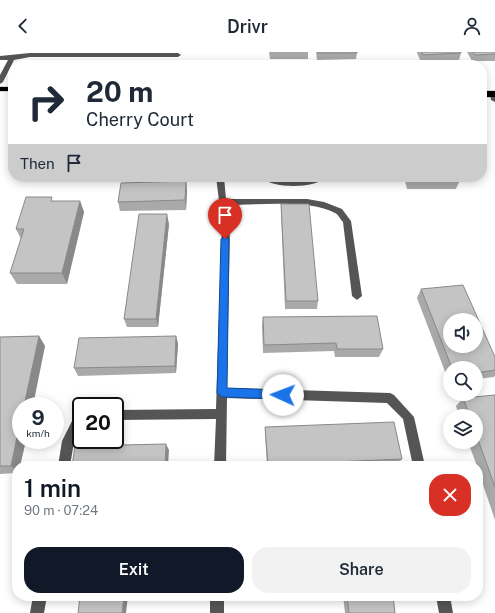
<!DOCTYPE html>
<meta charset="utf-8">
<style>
body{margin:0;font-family:"Public Sans",sans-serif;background:#f2f2f3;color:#1f2937;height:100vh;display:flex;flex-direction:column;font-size:15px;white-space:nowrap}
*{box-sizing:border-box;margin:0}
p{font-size:13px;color:#747a83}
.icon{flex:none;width:22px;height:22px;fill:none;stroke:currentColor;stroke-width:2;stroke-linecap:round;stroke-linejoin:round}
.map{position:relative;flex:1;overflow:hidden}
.side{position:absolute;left:12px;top:409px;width:471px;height:140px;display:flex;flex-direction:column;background:#fff;border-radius:16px;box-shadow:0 2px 10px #0003}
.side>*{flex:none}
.top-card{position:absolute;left:8px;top:8px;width:479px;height:122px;border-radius:16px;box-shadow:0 2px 10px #0003;background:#fff;color:#1f2937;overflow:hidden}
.controls{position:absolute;left:443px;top:261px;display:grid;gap:8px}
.controls a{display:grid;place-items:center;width:40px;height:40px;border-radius:50%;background:#fff;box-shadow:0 2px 10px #0003;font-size:20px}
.speed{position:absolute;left:12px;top:345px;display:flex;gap:8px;font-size:20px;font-weight:700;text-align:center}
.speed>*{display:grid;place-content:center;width:52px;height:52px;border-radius:50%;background:#fff;box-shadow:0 2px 10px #0003;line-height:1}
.speed small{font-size:10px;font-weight:400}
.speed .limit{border:2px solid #111;border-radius:6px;background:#fff;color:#111}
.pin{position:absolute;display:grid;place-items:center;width:34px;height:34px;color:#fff;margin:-41px -17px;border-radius:50% 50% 50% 0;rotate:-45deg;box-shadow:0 0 4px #0007}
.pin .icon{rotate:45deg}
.me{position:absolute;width:44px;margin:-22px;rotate:272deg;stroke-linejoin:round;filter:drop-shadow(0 0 3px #0008)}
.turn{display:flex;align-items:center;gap:14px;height:84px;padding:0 12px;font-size:18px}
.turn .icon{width:52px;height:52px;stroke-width:2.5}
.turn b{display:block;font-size:28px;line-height:34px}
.then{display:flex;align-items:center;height:38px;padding:0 12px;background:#0003;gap:8px;font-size:15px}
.round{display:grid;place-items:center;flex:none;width:42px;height:42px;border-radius:16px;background:#f2f2f3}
.summary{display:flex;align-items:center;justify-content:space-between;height:68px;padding:0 12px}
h1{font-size:24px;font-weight:600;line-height:30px;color:#111827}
.action{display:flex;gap:8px;margin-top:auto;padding:8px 12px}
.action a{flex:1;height:46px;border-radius:16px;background:#111827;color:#fff;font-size:16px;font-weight:600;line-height:46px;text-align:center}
.action a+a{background:#f2f2f3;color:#1f2937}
header{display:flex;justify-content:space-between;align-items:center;height:52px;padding:0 12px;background:#fff;font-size:18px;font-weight:600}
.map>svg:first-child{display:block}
</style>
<header><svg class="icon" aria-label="back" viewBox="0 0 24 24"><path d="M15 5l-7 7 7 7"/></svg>Drivr<svg class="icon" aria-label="person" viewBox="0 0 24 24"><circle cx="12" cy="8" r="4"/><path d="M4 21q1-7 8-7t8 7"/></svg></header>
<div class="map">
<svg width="495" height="561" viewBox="0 0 495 561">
<rect width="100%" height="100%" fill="#fff"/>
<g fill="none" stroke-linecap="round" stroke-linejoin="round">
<defs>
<path id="highway" d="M 0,35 L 13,35 L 13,39 L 0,39 Z
M 482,39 L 495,39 L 495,45 L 482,45 Z"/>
</defs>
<use href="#highway" stroke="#dbdbdb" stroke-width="2"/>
<path fill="#555" fill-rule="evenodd" d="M 30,1 L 178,1 L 181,3 L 178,5 L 30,5 L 14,8 L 3,30 L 0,32 L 0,23 L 8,8 L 0,8 L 0,4 Z
M 493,40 L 495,40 L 495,50 L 491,48 L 490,42 Z
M 216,125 L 224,125 L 226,147 L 307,147 L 324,150 L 342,157 L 351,169 L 362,244 L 357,248 L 352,244 L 343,170 C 340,167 338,162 335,161 C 311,147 255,153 227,153 L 230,172 L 227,336 L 390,341 L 394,343 L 414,365 L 425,414 L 413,414 L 403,367 L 387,351 L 227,346 L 226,414 L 214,414 L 216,367 L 115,368 L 115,358 L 216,357 L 222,172 Z
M 261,125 L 293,128 L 326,125 C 316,137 271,137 261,125 Z
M 81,358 L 81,375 L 74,390 L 70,414 L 58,414 L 62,389 L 77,359 Z
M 33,544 L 47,544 L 44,561 L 30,561 Z
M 210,544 L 224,544 L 224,561 L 210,561 Z
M 436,544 L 450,544 L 453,561 L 439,561 Z"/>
<use href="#highway" fill="#000" fill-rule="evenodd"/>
</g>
<path fill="#a9a9a9" d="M 269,0 L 308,0 L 308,7 L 270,7 Z
M 316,0 L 357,0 L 357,1 L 356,7 L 317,8 Z
M 417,0 L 461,0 L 461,1 L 459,8 L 421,10 L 417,1 Z
M 467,0 L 495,0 L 495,9 L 472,9 Z
M 13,80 L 13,98 L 10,91 Z
M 404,125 L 459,125 L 460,128 L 456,137 L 407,137 Z
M 186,129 L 187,139 L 186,158 L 120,159 L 118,150 Z
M 54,149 L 80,149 L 84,160 L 67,232 L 17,232 L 10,221 L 21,187 L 16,177 Z
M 281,152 L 318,249 L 317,257 L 285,257 L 281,161 Z
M 169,172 L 158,275 L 127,275 L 124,267 Z
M 421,237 L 495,305 L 495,324 L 494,325 L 476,327 L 476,316 L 450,316 L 450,330 L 449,330 L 417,246 Z
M 263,265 L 383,297 L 379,305 L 335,305 L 334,299 L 263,301 L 262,274 Z
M 39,284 L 45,294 L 21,388 L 26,388 L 20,414 L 17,414 L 17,421 L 0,422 L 0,285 Z
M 176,284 L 178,292 L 176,321 L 78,324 L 74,316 Z
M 495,343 L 495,468 L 478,418 L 478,414 L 477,414 L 468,390 L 476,390 L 476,364 L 459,364 L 456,354 L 463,346 Z
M 265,375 L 402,407 L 397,413 L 368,414 L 267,414 L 265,382 Z
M 343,544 L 393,544 L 395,561 L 345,561 Z"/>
<path fill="#898989" d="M 186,129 L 187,139 L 186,158 L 185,148 Z
M 80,149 L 84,160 L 67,232 L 62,221 Z
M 167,162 L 169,172 L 158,275 L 156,267 Z
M 39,284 L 45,294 L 33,354 L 24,354 Z
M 176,284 L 178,292 L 176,321 L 175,314 Z
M 21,366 L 21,388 L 26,388 L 20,414 L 17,414 L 17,419 L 11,414 Z
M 166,392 L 169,398 L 168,414 L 165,414 Z
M 124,544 L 128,544 L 126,561 L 122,561 Z"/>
<path fill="#c4c4c4" stroke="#898989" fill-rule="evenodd" d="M 318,0 L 357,0 L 357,1 L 318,1 Z
M 422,0 L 461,0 L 461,1 L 423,3 Z
M 473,0 L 495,0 L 495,2 L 475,3 Z
M 13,80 L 13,91 L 10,91 Z
M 409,125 L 459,125 L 460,128 L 410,128 Z
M 186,129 L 185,148 L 118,150 L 121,131 Z
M 26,145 L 52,145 L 51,149 L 80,149 L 62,221 L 10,221 L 24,177 L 16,177 Z
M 281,152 L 309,152 L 318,249 L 286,249 Z
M 139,162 L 167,162 L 156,267 L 124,267 Z
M 463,233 L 495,305 L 495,318 L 476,321 L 476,316 L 452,316 L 421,237 ZM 450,268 L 476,268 L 476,294 L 450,294 Z
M 377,264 L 383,297 L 337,297 L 336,291 L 264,293 L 263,265 Z
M 39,284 L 24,354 L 21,354 L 21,366 L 11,414 L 0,414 L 0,285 Z
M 176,284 L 175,314 L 74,316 L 79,286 Z
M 495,343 L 495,435 L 476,382 L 476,364 L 470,364 L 463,346 Z
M 394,370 L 402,407 L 268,413 L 265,375 Z
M 166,392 L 165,414 L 72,414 L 75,394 Z
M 80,544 L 124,544 L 122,561 L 78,561 Z
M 347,544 L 393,544 L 395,561 L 349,561 Z"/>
<path fill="#1a73e8" stroke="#114b97" d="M 225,184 L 229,187 L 227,336 L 283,338 L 288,343 L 283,347 L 222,345 L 217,341 L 221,187 Z"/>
</svg>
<div class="controls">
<a><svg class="icon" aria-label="sound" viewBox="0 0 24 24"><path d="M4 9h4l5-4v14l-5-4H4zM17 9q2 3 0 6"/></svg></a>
<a><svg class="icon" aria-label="search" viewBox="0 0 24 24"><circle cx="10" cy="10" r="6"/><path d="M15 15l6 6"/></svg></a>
<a><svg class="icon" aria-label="layers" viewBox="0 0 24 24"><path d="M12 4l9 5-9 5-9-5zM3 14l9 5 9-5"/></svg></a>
</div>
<div class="speed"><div>9<small>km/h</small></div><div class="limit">20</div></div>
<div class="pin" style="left:225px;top:187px;background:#d93025"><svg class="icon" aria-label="arrive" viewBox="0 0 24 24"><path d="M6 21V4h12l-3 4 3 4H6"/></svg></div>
<svg class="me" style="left:283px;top:343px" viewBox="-20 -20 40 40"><circle r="19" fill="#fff"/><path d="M0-13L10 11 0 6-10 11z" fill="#1a73e8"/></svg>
<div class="top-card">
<div class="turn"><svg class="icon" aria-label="right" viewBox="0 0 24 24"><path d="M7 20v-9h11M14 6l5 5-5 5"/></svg><div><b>20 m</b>Cherry Court</div></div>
<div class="then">Then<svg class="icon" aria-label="arrive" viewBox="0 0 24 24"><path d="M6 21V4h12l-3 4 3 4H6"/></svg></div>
</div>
<section class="side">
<div class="summary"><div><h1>1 min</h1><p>90 m · 07:24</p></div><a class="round" style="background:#d93025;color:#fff"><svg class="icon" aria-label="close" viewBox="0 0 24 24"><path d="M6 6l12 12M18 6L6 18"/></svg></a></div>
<div class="action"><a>Exit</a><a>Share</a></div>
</section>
</div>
